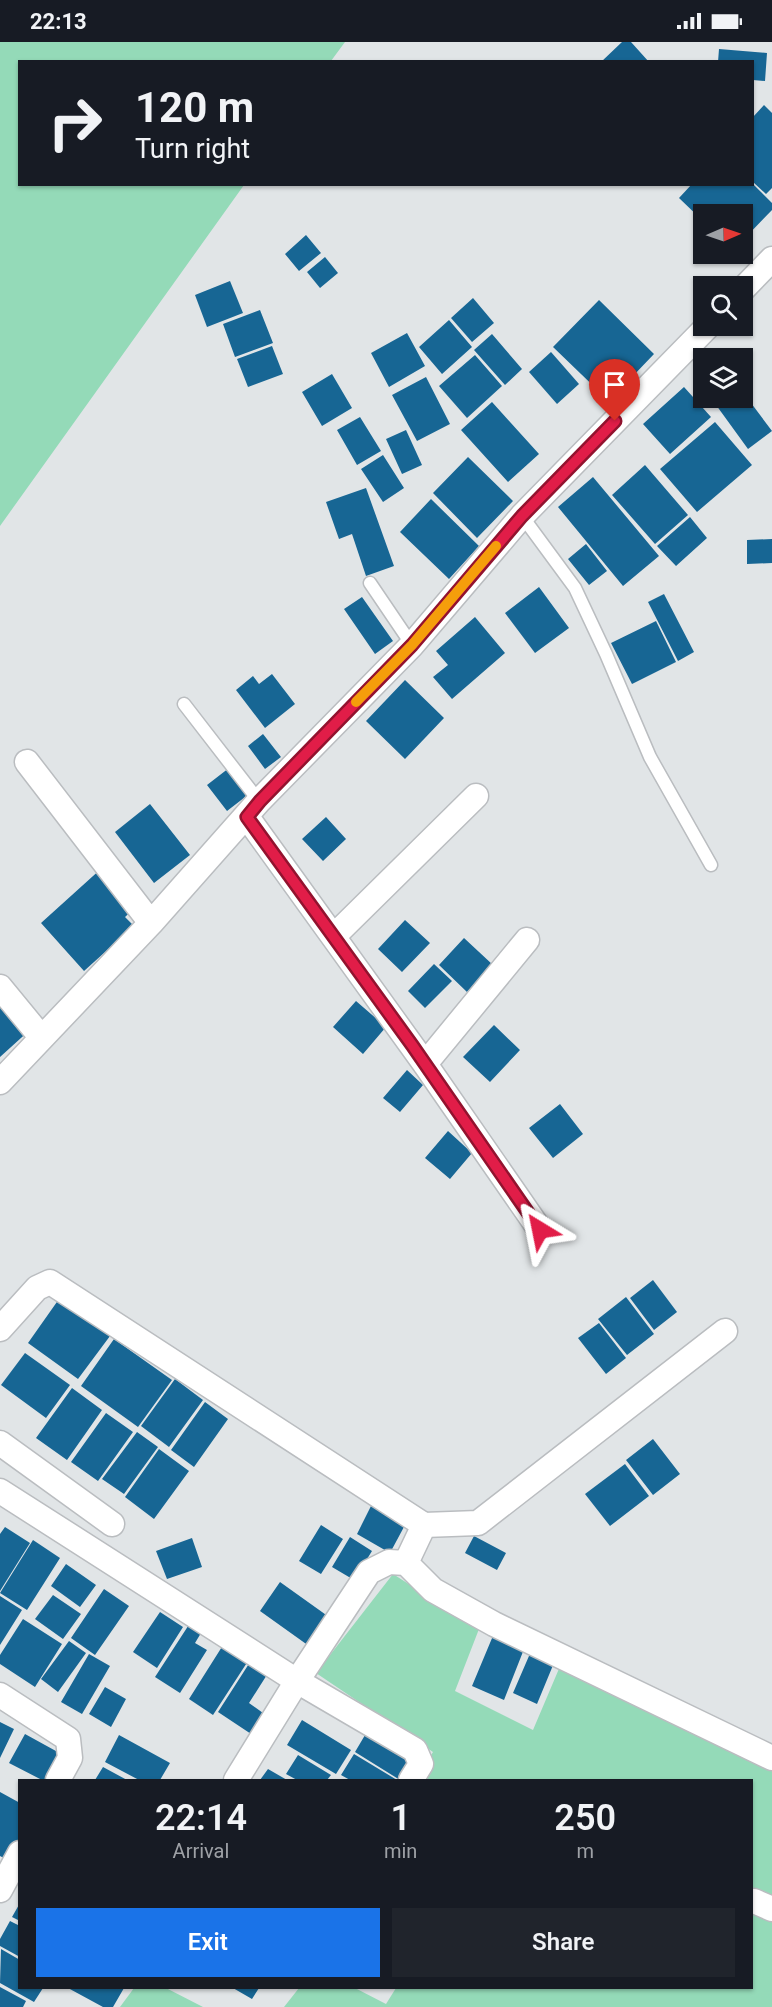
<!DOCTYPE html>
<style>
body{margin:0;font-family:Roboto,sans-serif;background:#20242c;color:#f1f3f6;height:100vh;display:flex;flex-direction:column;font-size:22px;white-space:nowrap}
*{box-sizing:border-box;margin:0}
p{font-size:20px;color:#9ea1a6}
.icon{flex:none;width:33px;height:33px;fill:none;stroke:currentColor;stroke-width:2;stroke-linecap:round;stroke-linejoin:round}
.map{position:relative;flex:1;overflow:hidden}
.panel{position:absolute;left:18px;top:1737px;width:735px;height:210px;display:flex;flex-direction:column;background:#171b24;border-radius:0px;box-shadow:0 2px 4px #0004}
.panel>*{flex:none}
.banner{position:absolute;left:18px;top:18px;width:736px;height:126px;border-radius:0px;box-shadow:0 2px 4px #0004;background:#171b24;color:#f1f3f6;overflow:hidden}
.needle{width:39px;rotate:88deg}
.controls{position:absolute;left:693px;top:162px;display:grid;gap:12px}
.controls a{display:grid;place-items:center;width:60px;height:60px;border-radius:0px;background:#171b24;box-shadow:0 2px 4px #0004;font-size:30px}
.pin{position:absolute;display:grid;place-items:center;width:51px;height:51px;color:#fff;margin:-62px -26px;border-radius:50% 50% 50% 0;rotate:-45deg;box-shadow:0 0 6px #0007}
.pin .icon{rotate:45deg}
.me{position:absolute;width:66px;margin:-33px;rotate:325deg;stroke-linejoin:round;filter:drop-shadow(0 0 4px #0008)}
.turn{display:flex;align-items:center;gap:21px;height:126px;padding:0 18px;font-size:27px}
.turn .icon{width:78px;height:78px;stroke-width:2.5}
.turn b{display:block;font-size:42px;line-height:51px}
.eta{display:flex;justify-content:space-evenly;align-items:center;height:102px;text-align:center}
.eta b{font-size:36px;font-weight:600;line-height:42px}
.button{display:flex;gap:12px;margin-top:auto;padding:12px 18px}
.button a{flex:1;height:69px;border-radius:0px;background:#1a73e8;color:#fff;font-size:24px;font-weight:600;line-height:69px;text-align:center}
.button a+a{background:#20242c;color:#f1f3f6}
.status{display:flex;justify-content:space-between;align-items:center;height:42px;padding:0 30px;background:#171b24;direction:ltr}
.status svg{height:16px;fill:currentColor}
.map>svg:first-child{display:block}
</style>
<div class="status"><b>22:13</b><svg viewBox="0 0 49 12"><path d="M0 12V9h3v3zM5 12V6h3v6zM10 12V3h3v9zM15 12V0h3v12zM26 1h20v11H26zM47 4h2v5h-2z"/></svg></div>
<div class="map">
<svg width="772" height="1965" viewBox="0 0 772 1965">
<rect width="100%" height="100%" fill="#e1e5e7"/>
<path fill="#94dab8" d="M 0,0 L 345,0 L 331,19 L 20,20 L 20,142 L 244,143 L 0,484 Z
M 393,1532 L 479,1587 L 455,1649 L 533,1688 L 561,1622 L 772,1718 L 772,1965 L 284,1965 L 299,1946 L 355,1946 L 386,1962 L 396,1946 L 752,1946 L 752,1738 L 416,1738 L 433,1710 L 316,1631 Z
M 134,1946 L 166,1946 L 203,1965 L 120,1965 Z"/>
<path fill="#176694" d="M 622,0 L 631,0 L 649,20 L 601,20 Z
M 719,7 L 767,11 L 765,39 L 753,38 L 753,20 L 718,20 Z
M 764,63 L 772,71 L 772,146 L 766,152 L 753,140 L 753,75 Z
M 692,142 L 753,142 L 772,161 L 772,168 L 742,199 L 742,172 L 704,172 L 704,180 L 679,156 Z
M 306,193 L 321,211 L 299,229 L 285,212 Z
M 325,215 L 338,231 L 320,246 L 307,230 Z
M 230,239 L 243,271 L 207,285 L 195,253 Z
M 473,256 L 494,281 L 472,300 L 451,276 Z
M 599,258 L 654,312 L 609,359 L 553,305 Z
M 260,268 L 273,301 L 235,315 L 223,282 Z
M 449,278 L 472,305 L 442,332 L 419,305 Z
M 407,291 L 425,324 L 389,345 L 371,311 Z
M 492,292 L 522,327 L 505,343 L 474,308 Z
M 272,304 L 283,332 L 248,345 L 237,317 Z
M 551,310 L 579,342 L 557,362 L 529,330 Z
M 475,313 L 502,344 L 467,376 L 439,344 Z
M 332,332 L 352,366 L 322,384 L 302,350 Z
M 426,335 L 450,382 L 417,399 L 392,353 Z
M 684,345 L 711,375 L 670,412 L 643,382 Z
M 742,349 L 772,389 L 748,407 L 711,356 L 742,356 Z
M 492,360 L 539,412 L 508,440 L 461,388 Z
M 360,375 L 381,409 L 357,423 L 337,388 Z
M 715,380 L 752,423 L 697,470 L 660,427 Z
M 406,388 L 422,423 L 402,432 L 386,397 Z
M 383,413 L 404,446 L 383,460 L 361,427 Z
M 468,415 L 513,459 L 477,496 L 433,451 Z
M 645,423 L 688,473 L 655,502 L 612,453 Z
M 593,435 L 659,514 L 623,544 L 558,465 Z
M 366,446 L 394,524 L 366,534 L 352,492 L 339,497 L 326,460 Z
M 431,457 L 479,504 L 449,537 L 400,490 Z
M 690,475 L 707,496 L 676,524 L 657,504 Z
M 772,497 L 772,521 L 747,522 L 747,498 Z
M 586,502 L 607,529 L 589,543 L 568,517 Z
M 539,545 L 569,586 L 535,611 L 505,571 Z
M 664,552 L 694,610 L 678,619 L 648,560 Z
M 362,555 L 393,599 L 375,612 L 344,567 Z
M 475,575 L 505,611 L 452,657 L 433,635 L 448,623 L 436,609 Z
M 656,579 L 676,620 L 632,642 L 611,601 Z
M 272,632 L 295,662 L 265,686 L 236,648 L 253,634 L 259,642 Z
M 405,638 L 444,676 L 405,717 L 366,679 Z
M 263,692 L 281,715 L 265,727 L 248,704 Z
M 229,726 L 249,752 L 227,769 L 207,743 Z
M 150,762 L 190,813 L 154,841 L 115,790 Z
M 326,775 L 346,797 L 323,819 L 302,797 Z
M 103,825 L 137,864 L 125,875 L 134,884 L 84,929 L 41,881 Z
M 405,878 L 430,901 L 402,930 L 378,907 Z
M 464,896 L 493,923 L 467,950 L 439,923 Z
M 434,922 L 452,939 L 425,966 L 408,949 Z
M 0,949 L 32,986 L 0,1015 Z
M 356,959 L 386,985 L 363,1012 L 333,985 Z
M 494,983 L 520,1008 L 490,1040 L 463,1015 Z
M 407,1028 L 423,1043 L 400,1070 L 383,1056 Z
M 560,1062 L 583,1092 L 553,1116 L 529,1086 Z
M 448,1089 L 472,1111 L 450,1137 L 425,1116 Z
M 653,1238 L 677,1270 L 654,1288 L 630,1256 Z
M 626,1255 L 654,1292 L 627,1313 L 598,1277 Z
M 59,1257 L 110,1294 L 78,1337 L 28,1301 Z
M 599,1281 L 626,1316 L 606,1332 L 578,1296 Z
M 114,1297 L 172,1338 L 138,1385 L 81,1344 Z
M 25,1311 L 70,1343 L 46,1376 L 1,1343 Z
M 175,1337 L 203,1358 L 169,1405 L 141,1384 Z
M 72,1346 L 102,1368 L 67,1418 L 36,1396 Z
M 205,1360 L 228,1377 L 194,1425 L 171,1408 Z
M 106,1371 L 133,1390 L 98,1439 L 71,1420 Z
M 137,1390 L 158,1405 L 124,1452 L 102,1437 Z
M 653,1397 L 680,1432 L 653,1453 L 626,1418 Z
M 159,1407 L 189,1429 L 154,1477 L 125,1455 Z
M 625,1422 L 649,1454 L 610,1484 L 585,1452 Z
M 371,1464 L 405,1483 L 390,1511 L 357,1492 Z
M 321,1483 L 343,1497 L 321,1532 L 299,1519 Z
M 5,1485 L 30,1501 L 0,1549 L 0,1492 Z
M 474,1494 L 506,1511 L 497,1528 L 465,1511 Z
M 350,1495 L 372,1509 L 354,1538 L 332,1525 Z
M 192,1496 L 202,1525 L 167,1537 L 156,1509 Z
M 33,1498 L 60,1516 L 27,1568 L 0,1551 Z
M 66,1522 L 96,1543 L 80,1565 L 51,1544 Z
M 280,1540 L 329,1575 L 309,1604 L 260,1569 Z
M 104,1547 L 129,1564 L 95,1613 L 71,1596 Z
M 53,1553 L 81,1572 L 63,1597 L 35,1577 Z
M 0,1554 L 22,1568 L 0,1603 Z
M 160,1570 L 183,1585 L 157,1626 L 133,1610 Z
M 23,1577 L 62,1602 L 35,1645 L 0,1622 L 0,1613 Z
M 192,1578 L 204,1586 L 195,1601 L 207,1608 L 180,1651 L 155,1635 Z
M 495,1589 L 526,1602 L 504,1658 L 472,1644 Z
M 69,1599 L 86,1611 L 58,1650 L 41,1637 Z
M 225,1600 L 250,1616 L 213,1673 L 189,1657 Z
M 532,1607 L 556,1616 L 537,1662 L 513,1651 Z
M 89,1612 L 110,1624 L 82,1672 L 61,1660 Z
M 252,1617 L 270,1628 L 249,1661 L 270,1676 L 257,1696 L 218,1670 Z
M 105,1645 L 126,1657 L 111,1685 L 89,1672 Z
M 302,1678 L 351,1708 L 336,1732 L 287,1703 Z
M 0,1680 L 14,1687 L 0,1716 Z
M 368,1688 L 414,1716 L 400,1738 L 355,1710 Z
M 25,1692 L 65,1714 L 53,1738 L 42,1738 L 9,1721 Z
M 119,1693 L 170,1721 L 160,1738 L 139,1738 L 105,1720 Z
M 354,1712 L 397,1738 L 350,1738 L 341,1733 Z
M 298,1713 L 331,1733 L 327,1738 L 297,1738 L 286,1732 Z
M 103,1725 L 127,1738 L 95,1738 Z
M 268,1727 L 287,1738 L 260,1738 Z
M 0,1750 L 20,1761 L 20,1809 L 13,1821 L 0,1814 Z
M 20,1861 L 20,1879 L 12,1875 Z
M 10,1879 L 20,1884 L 20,1915 L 0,1904 L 0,1897 Z
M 1,1907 L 20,1918 L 20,1946 L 43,1946 L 34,1960 L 0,1941 Z
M 0,1945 L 26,1959 L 23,1965 L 0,1965 Z
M 68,1946 L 124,1946 L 113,1965 L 103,1965 Z
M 233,1946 L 259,1946 L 252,1957 Z"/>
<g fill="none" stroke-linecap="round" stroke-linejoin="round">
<defs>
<path id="lane" d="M 522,474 L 575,546 L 606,612 L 650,715 L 711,823
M 370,541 L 412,603
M 184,662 L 259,759"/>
<path id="street" d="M 742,248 L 772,217
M 27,720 L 151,881
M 247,775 L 425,1022 L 540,1188
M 334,894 L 476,754
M 0,945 L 41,995
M 425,1022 L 527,898
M 0,1040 L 151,881 L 259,759 L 412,603 L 522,474 L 708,284
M 0,1287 L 37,1246 L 50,1240 L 424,1483 L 478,1481 L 725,1289
M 0,1401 L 112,1482
M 0,1449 L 297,1639 L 415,1708 L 421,1722 L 411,1738
M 424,1483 L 406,1521 L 433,1548 L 494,1582 L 772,1716
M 0,1653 L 68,1697 L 70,1716 L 58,1738
M 236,1738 L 297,1639 L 369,1530 L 389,1520 L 406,1521
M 0,1848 L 20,1811
M 754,1859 L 772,1867"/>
</defs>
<use href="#lane" stroke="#babdc0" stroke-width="15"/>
<use href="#street" stroke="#babdc0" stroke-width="27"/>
<use href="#lane" stroke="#fff" stroke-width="12"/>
<use href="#street" stroke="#fff" stroke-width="24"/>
</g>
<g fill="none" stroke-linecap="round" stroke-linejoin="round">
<defs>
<path id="route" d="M 540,1188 L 412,1003 L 247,775 L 260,759 L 412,603 L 522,474 L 615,379"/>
</defs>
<use href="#route" stroke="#92132f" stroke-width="15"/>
<use href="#route" stroke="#e11d48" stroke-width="10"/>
<path stroke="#f59e0b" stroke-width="10" d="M 356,660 L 412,603 L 496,504"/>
</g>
</svg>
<div class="controls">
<a><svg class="needle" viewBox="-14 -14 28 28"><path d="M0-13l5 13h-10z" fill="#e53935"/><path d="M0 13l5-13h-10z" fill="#9ea1a6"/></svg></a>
<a><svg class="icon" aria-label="search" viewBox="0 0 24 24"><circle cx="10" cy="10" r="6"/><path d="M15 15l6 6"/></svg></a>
<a><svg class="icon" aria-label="layers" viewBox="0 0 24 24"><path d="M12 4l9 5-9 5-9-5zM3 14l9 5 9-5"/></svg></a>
</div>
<div class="pin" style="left:615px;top:379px;background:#d93025"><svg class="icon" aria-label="arrive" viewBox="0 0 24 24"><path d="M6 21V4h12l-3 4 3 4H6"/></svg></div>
<svg class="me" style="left:540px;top:1188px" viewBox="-20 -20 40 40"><path d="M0-17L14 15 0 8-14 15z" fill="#e11d48" stroke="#fff" stroke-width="4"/></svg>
<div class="banner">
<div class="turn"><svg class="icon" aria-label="right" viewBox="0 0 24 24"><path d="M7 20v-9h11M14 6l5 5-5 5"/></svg><div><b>120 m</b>Turn right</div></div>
</div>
<section class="panel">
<div class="eta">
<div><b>22:14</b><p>Arrival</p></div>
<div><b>1</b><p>min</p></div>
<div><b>250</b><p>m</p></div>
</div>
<div class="button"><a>Exit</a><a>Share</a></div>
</section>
</div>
